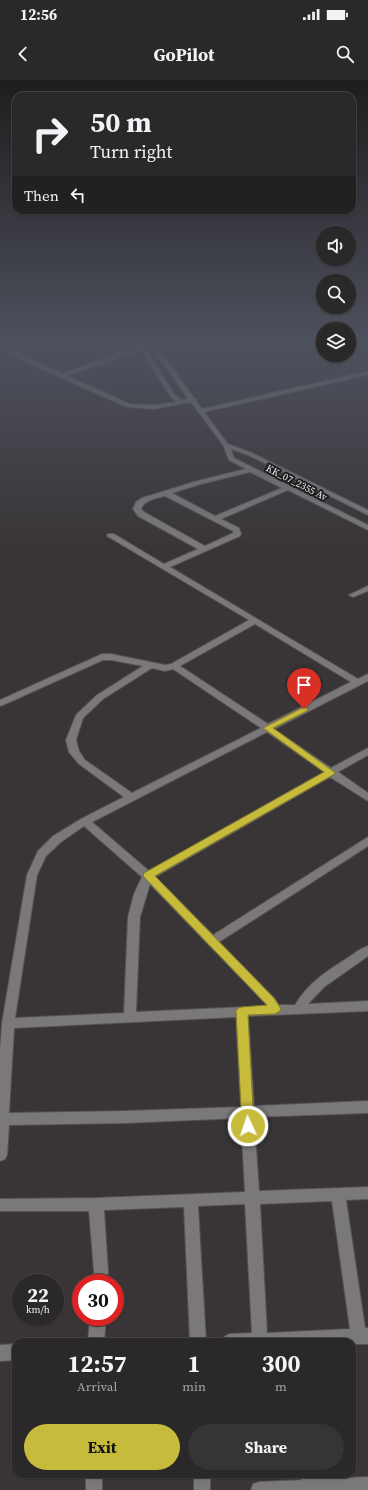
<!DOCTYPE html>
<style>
body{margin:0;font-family:"Source Serif 4",serif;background:#373435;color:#f1f3f6;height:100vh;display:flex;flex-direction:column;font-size:15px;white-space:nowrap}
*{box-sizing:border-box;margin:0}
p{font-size:13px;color:#a6a6a8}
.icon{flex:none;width:22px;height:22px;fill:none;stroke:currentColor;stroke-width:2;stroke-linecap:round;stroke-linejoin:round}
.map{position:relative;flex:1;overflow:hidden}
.details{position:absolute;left:12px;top:1258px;width:344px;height:140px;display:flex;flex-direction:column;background:#2b2829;border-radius:12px;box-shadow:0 1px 3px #0004,0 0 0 1px #474446}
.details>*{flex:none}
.banner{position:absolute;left:12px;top:12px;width:344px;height:122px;border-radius:12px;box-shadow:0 1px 3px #0004,0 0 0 1px #474446;background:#2b2829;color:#f1f3f6;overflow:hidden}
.fabs{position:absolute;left:316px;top:146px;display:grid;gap:8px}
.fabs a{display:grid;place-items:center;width:40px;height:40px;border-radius:50%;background:#2b2829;box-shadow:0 1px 3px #0004,0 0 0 1px #474446;font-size:20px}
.speed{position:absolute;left:12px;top:1194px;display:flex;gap:8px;font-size:20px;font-weight:700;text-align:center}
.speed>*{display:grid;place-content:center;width:52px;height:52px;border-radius:50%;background:#2b2829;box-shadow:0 1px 3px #0004,0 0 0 1px #474446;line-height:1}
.speed small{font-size:10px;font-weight:400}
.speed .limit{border:6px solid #d22;background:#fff;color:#111}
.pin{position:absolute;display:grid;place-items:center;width:34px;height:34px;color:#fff;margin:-41px -17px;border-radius:50% 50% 50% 0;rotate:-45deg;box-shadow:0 0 4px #0007}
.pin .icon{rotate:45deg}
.me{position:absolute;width:44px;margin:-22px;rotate:357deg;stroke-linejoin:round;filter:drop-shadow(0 0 3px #0008)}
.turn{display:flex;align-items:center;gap:14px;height:84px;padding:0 12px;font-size:18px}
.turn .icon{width:52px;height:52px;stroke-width:2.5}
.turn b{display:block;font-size:28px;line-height:34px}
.then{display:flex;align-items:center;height:38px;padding:0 12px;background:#0003;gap:8px;font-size:15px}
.eta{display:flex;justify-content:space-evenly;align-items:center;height:68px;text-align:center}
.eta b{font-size:24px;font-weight:700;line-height:28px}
.action{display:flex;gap:8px;margin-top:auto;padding:8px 12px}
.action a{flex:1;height:46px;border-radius:24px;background:#c7bb3c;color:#111;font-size:16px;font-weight:700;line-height:46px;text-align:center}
.action a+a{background:#373435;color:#f1f3f6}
.status{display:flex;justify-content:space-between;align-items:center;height:28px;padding:0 20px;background:#2b2829;direction:ltr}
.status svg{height:11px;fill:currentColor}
header{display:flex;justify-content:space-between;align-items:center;height:52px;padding:0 12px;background:#2b2829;font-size:18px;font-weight:700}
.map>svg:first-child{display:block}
</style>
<div class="status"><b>12:56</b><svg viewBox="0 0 49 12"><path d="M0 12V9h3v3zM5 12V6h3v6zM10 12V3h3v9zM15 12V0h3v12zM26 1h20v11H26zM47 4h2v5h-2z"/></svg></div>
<header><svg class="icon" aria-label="back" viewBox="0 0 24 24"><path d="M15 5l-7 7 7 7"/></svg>GoPilot<svg class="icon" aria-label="search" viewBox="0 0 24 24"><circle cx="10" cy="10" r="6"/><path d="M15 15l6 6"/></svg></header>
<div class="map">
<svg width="368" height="1410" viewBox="0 0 368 1410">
<rect width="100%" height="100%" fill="#393537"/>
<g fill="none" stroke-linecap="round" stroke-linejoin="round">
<defs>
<path id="minor" d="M 0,266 L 11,271 L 36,266 L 50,266 L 17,273 L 62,294 L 138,266 L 144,266 L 175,315 L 182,320 L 188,319 L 151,266 L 157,266 L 194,318 L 196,319 L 196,321 L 202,329 L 368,291 L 368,295 L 204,332 L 228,364 L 252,373 L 368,430 L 368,435 L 248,375 L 231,369 L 234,378 L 368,445 L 368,450 L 288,410 L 221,439 L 239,448 L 241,454 L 240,456 L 170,487 L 358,599 L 368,594 L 368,601 L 274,649 L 331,688 L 368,668 L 368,675 L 338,692 L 368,713 L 368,721 L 330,697 L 155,797 L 213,855 L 368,757 L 368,766 L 219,862 L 274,918 L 279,925 L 295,925 C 308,903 328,890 349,877 C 355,873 361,868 368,866 L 368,876 L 324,907 L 308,924 L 368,921 L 368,931 L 248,936 L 254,1026 L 368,1021 L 368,1033 L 254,1037 L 259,1111 L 368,1107 L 368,1119 L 346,1120 L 365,1248 L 368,1248 L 368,1264 L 352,1264 L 352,1262 L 221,1262 L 224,1257 L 229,1254 L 252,1253 L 245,1124 L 198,1126 L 206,1262 L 190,1262 L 184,1127 L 104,1130 L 108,1191 L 107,1203 L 93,1203 L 94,1191 L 89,1131 L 0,1131 L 0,1119 L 96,1118 L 245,1112 L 241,1038 L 126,1043 L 9,1045 L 7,1075 L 5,1079 L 0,1081 L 0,971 L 2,943 L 27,795 L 38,771 L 53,756 L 81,739 L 124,717 L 79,684 L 69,672 L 66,660 L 76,635 L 97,615 L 143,586 L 111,580 L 103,580 L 3,625 L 0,626 L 0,620 L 102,574 L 111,574 L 165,585 L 171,584 L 249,540 L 107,456 L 108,454 L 114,454 L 164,484 L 198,469 L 138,436 L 133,429 L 136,422 L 142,418 L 197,401 L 246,389 L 229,380 L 223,365 L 191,322 L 154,329 L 127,327 L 8,274 L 0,270 ZM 141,270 L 170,316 L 176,322 L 154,325 L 130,324 L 67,296 ZM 250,392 L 282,408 L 215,436 L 172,413 L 201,404 ZM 165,416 L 233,451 L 233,453 L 205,466 L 144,432 L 141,429 C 144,420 157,418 165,416 ZM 255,544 L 351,602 L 268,644 L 180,586 ZM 152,588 L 165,591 L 173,589 L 261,648 L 132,713 L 85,680 L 79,671 L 76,660 L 83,638 L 103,619 ZM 267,652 L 324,692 L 149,791 L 92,742 ZM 84,746 L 142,797 L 134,814 L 128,837 L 124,933 L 15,938 L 37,795 L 46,776 L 61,762 ZM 150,804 L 266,924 L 267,926 L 136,932 L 140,837 ZM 236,937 L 241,1027 L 126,1031 L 9,1033 L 14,948 ZM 332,1121 L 350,1249 L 267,1253 L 260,1124 Z
M 368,506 L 368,511 L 353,517 L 349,515 Z
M 90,1237 L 106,1237 L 104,1262 L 88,1262 Z
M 16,1264 L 16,1280 L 0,1281 L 0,1265 Z
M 86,1394 L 102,1394 L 102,1410 L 86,1410 Z
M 194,1394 L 210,1394 L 210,1410 L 194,1410 Z
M 301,1394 L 317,1394 L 318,1399 L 368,1397 L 368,1410 L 251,1410 L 253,1404 L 259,1402 L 301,1400 Z"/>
</defs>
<use href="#minor" stroke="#565254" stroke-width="2"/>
<use href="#minor" fill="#7a7879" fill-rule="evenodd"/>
</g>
<linearGradient id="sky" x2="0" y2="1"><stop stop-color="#1f1d1e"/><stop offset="0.57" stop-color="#4e515e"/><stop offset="1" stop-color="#4e515e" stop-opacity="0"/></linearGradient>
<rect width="368" height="464" fill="url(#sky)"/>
<path fill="#c7bb3c" stroke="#817a27" d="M 304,627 L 307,628 L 308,629 L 307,631 L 273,648 L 333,691 L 335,693 L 333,695 L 155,796 L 274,918 L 281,929 L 279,932 L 275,934 L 248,935 L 254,1046 L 252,1050 L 248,1051 L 243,1050 L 242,1046 L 236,931 L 238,928 L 242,927 L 267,925 L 143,796 L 144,793 L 324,692 L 263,648 Z"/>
<g text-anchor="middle" stroke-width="4" stroke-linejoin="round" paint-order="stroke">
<g font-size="10" fill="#efedee" stroke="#1f1d1e">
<text transform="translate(297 402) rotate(27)" y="4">KK_07_2355 Av</text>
</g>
</g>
</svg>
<div class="fabs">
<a><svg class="icon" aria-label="sound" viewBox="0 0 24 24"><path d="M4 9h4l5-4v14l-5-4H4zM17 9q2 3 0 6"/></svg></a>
<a><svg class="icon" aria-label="search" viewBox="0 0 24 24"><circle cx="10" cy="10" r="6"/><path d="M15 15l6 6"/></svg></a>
<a><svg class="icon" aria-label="layers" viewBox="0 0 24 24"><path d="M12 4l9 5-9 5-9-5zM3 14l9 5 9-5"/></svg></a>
</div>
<div class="speed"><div>22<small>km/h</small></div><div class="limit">30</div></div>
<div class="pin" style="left:304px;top:629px;background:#d93025"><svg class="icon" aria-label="arrive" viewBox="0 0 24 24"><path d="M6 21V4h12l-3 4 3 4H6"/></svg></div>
<svg class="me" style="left:248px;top:1046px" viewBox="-20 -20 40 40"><circle r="17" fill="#c7bb3c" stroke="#fff" stroke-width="3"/><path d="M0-11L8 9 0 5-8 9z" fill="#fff"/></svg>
<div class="banner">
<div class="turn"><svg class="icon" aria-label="right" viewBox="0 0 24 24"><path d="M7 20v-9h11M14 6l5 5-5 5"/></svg><div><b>50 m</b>Turn right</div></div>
<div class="then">Then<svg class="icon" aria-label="left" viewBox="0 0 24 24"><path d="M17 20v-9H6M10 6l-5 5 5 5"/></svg></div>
</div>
<section class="details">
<div class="eta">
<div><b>12:57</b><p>Arrival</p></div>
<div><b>1</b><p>min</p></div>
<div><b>300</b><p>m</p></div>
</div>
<div class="action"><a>Exit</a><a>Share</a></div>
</section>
</div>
